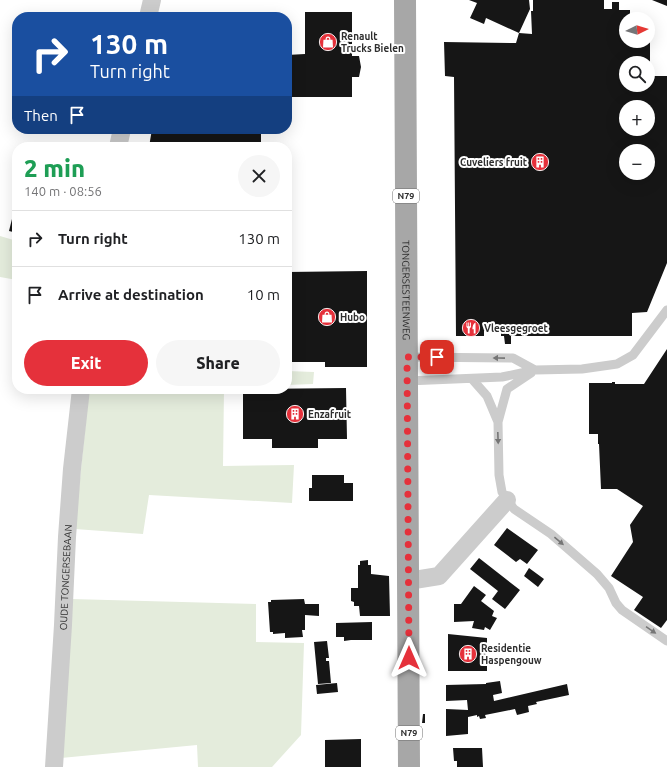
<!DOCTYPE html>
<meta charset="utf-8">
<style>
body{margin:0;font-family:Ubuntu,sans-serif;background:#f6f6f6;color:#202124;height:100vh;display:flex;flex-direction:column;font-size:15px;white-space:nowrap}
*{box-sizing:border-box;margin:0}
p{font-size:13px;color:#757577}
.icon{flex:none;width:22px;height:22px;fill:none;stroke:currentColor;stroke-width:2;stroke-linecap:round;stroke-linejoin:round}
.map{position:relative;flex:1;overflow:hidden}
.details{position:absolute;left:12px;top:142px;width:280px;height:252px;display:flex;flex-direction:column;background:#fff;border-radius:16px;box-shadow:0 4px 16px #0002}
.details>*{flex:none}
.hud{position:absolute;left:12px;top:12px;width:280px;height:122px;border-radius:16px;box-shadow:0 4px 16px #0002;background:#1a4fa0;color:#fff;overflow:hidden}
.needle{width:26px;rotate:85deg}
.tools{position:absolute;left:619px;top:12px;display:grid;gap:8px}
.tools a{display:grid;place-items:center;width:36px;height:36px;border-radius:50%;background:#fff;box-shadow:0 4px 16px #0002;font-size:20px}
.pin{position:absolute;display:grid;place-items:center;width:34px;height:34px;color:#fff;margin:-17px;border-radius:8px;box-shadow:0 2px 6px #0006}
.me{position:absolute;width:44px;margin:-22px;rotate:0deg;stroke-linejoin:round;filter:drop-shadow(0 0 3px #0008)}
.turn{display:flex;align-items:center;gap:14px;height:84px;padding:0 12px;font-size:18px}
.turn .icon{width:52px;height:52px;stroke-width:2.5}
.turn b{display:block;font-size:28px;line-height:34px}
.then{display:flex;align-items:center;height:38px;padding:0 12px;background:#0003;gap:8px;font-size:15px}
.round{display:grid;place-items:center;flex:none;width:42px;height:42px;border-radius:21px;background:#f6f6f6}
.headline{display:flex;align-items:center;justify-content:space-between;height:68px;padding:0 12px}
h1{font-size:24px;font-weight:800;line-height:30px;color:#1e9e55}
.cta{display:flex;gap:8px;margin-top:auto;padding:8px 12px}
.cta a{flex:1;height:46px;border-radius:24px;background:#e5313b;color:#fff;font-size:16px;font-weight:800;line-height:46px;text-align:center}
.cta a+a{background:#f6f6f6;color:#202124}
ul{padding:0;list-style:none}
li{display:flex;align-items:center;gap:12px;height:56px;padding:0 12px;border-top:1px solid #e0e0e0}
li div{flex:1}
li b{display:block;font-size:15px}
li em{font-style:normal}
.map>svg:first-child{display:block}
</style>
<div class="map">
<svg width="667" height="767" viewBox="0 0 667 767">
<rect width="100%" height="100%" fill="#fff"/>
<path fill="#e4ecdc" d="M 0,236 L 17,241 L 17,280 L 0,277 Z
M 287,371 L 314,372 L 313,384 L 287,385 Z
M 89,389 L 224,389 L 223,466 L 294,465 L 292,503 L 149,495 L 143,534 L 75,529 Z
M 71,599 L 256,604 L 256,642 L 304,643 L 301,735 L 272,767 L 198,767 L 197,745 L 61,758 Z"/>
<path fill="#161616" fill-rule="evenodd" d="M 469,0 L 529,0 L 530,9 L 519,33 L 486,18 L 484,24 L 470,18 L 477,3 Z
M 533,0 L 604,0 L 604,9 L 612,9 L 612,2 L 619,2 L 619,10 L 630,10 L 630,19 L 626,19 L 626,41 L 648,41 L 648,33 L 650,33 L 650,76 L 667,76 L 667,263 L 647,312 L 632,313 L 632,336 L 511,336 L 511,344 L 505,344 L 504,336 L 501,336 L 501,331 L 484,331 L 484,336 L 456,336 L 454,77 L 445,76 L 444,42 L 516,43 L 519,33 L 532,34 L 531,11 L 533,11 ZM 626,63 L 648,63 L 648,85 L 626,85 ZM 626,107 L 648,107 L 648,129 L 626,129 ZM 626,151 L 648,151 L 648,173 L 626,173 Z
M 652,0 L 667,0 L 667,6 Z
M 305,12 L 352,12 L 352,56 L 359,56 L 361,67 L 359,77 L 352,77 L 352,97 L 291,97 L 291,82 L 287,82 L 287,55 L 305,54 Z
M 152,129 L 261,129 L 261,147 L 149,147 Z
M 16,203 L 17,204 L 17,233 L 9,231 Z
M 367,271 L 367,367 L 325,367 L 325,362 L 287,362 L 287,272 Z
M 667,349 L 667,620 L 661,628 L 634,610 L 643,597 L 611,576 L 633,542 L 630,525 L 643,506 L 617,489 L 601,489 L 599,444 L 598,444 L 598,434 L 589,434 L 589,383 L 612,383 L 612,382 L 615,382 L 615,384 L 644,384 Z
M 346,388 L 347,439 L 318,439 L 318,448 L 272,448 L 272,439 L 243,439 L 243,389 Z
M 312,475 L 344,475 L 344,483 L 353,483 L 353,501 L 309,501 L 309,488 L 312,488 Z
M 507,528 L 538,550 L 527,564 L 520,559 L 516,562 L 494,545 Z
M 479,558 L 520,590 L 505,609 L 492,599 L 498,591 L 470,569 Z
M 368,560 L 368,565 L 371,565 L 371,574 L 389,576 L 390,616 L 360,616 L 359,606 L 354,606 L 354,602 L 351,601 L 351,588 L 358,588 L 358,565 L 360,565 L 360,561 Z
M 529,568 L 544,579 L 538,587 L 524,576 Z
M 474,586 L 486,595 L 481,601 L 494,611 L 492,616 L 497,618 L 490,630 L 485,627 L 484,630 L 472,628 L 474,621 L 454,622 L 454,604 L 461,604 Z
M 304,599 L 305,604 L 319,604 L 319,616 L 305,615 L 305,630 L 302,630 L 303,637 L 285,638 L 285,633 L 273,634 L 273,632 L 270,632 L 268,602 L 271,602 L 271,600 Z
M 372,622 L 372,640 L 351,640 L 344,641 L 344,637 L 336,637 L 336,623 Z
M 448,634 L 487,638 L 487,671 L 448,671 Z
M 327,641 L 329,658 L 326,658 L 326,661 L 329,661 L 331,683 L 318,684 L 314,642 Z
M 500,681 L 502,693 L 493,695 L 494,701 L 567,684 L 569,695 L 536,702 L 537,704 L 528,706 L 529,712 L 517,715 L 515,709 L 485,715 L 486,718 L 480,719 L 479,716 L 477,717 L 477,715 L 468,717 L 468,734 L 446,736 L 446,709 L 468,710 L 467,700 L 446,701 L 446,685 L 486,684 L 486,683 Z
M 337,683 L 338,692 L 317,694 L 316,685 Z
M 423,714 L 425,714 L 425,723 L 422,723 Z
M 361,739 L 361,767 L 325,767 L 325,740 Z
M 453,748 L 482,748 L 483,767 L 457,767 L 457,761 L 454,761 Z"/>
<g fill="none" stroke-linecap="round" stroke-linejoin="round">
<path stroke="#ccc" stroke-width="9" d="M 407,357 L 513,358 L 535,370
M 472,379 L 487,396 L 498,422 L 499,475 L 502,492 L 514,509 L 551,534 L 597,574 L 609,588 L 616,603 L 622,610 L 667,641
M 407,381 L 502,377 L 535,370 L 582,369 L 617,364 L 633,355 L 667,310
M 498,422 L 507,389 L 531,373"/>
<g stroke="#ccc" stroke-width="18">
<path d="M 148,17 L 152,0"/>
<path d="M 118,147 L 122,129"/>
<path d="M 408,581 L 439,576 L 507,500"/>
<path id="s1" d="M 54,767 L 63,625 L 67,537 L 72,469 L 81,389"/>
</g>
<path stroke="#a7a7a7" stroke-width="22" id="s2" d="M 405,0 L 409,767"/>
</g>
<defs><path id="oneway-solid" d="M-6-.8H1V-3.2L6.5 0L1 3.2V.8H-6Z"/></defs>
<g fill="#767676">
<use href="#oneway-solid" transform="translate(499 358) rotate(-179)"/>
<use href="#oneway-solid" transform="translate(498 438) rotate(88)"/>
<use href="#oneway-solid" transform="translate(559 541) rotate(40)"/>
<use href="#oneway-solid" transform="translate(651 630) rotate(34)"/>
</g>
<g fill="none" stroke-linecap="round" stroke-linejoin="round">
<path stroke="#e5313b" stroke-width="7" stroke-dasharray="0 12.6" d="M 409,658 L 407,357 L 437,357"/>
</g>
<defs>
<symbol id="shop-disc" viewBox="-11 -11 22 22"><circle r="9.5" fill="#e5313b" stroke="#fff"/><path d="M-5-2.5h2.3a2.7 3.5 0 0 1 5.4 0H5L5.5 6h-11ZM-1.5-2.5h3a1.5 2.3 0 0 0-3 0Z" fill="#fff"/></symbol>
<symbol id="building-disc" viewBox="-11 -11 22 22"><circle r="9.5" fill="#e5313b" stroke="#fff"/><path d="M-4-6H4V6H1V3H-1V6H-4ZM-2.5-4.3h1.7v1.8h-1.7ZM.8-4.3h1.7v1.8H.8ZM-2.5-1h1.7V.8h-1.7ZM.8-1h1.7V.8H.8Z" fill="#fff"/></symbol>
<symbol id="restaurant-disc" viewBox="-11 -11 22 22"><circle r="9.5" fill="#e5313b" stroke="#fff"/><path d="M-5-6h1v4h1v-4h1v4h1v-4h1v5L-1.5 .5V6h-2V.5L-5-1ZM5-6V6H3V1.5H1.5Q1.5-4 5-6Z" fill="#fff"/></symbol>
</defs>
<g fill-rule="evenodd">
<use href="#shop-disc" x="318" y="32" width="20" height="20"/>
<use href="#building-disc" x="530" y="152" width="20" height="20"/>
<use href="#shop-disc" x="317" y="307" width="20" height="20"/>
<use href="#restaurant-disc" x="461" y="318" width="20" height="20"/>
<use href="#building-disc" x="285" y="404" width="20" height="20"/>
<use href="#building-disc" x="458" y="644" width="20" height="20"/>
</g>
<g text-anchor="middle" stroke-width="4" stroke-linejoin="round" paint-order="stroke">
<g fill="#fff" stroke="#6d6d6d" stroke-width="1">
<rect x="393" y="189" width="26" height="14" rx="3"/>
<rect x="396" y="726" width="26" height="14" rx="3"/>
</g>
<g font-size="9" font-weight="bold" fill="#2f2f2f">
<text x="406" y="199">N79</text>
<text x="409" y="736">N79</text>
</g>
<g font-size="10" font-weight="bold" fill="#2f2f2f" stroke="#fff" text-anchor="start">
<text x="341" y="40">Renault<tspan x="341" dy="12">Trucks Bielen</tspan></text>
<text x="527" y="166" text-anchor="end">Cuveliers fruit</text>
<text x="340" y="321">Hubo</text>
<text x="484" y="332">Vleesgegroet</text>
<text x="308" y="418">Enzafruit</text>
<text x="481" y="652">Residentie<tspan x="481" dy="12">Haspengouw</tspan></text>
</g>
<g font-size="10" fill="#2f2f2f" stroke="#fff">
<text dy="4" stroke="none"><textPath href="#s2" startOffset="290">TONGERSESTEENWEG</textPath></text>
<text dy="4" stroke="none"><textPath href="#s1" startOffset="190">OUDE TONGERSEBAAN</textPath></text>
</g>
</g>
</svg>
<div class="tools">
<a><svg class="needle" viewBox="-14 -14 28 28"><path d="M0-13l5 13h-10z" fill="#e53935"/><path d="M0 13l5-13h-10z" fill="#757577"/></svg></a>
<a><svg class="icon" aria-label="search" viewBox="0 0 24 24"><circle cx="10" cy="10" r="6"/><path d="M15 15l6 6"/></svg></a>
<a>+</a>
<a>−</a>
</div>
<div class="pin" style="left:437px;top:357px;background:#d93025"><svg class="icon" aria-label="arrive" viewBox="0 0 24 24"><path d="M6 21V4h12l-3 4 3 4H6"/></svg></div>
<svg class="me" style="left:409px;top:658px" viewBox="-20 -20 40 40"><path d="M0-17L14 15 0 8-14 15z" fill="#e5313b" stroke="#fff" stroke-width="4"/></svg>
<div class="hud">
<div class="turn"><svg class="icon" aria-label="right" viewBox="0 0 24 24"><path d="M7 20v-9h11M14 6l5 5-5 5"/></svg><div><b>130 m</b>Turn right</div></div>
<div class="then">Then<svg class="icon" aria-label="arrive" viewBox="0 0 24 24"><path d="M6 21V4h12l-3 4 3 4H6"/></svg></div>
</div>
<section class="details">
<div class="headline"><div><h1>2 min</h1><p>140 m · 08:56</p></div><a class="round"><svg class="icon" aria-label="close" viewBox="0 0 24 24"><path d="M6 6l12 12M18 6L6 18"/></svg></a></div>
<ul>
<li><svg class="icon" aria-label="right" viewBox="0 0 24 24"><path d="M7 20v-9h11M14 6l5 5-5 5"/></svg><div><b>Turn right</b></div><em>130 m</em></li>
<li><svg class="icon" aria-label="arrive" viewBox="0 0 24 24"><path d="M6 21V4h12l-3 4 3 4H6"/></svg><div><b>Arrive at destination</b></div><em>10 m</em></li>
</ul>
<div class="cta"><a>Exit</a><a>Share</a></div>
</section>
</div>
